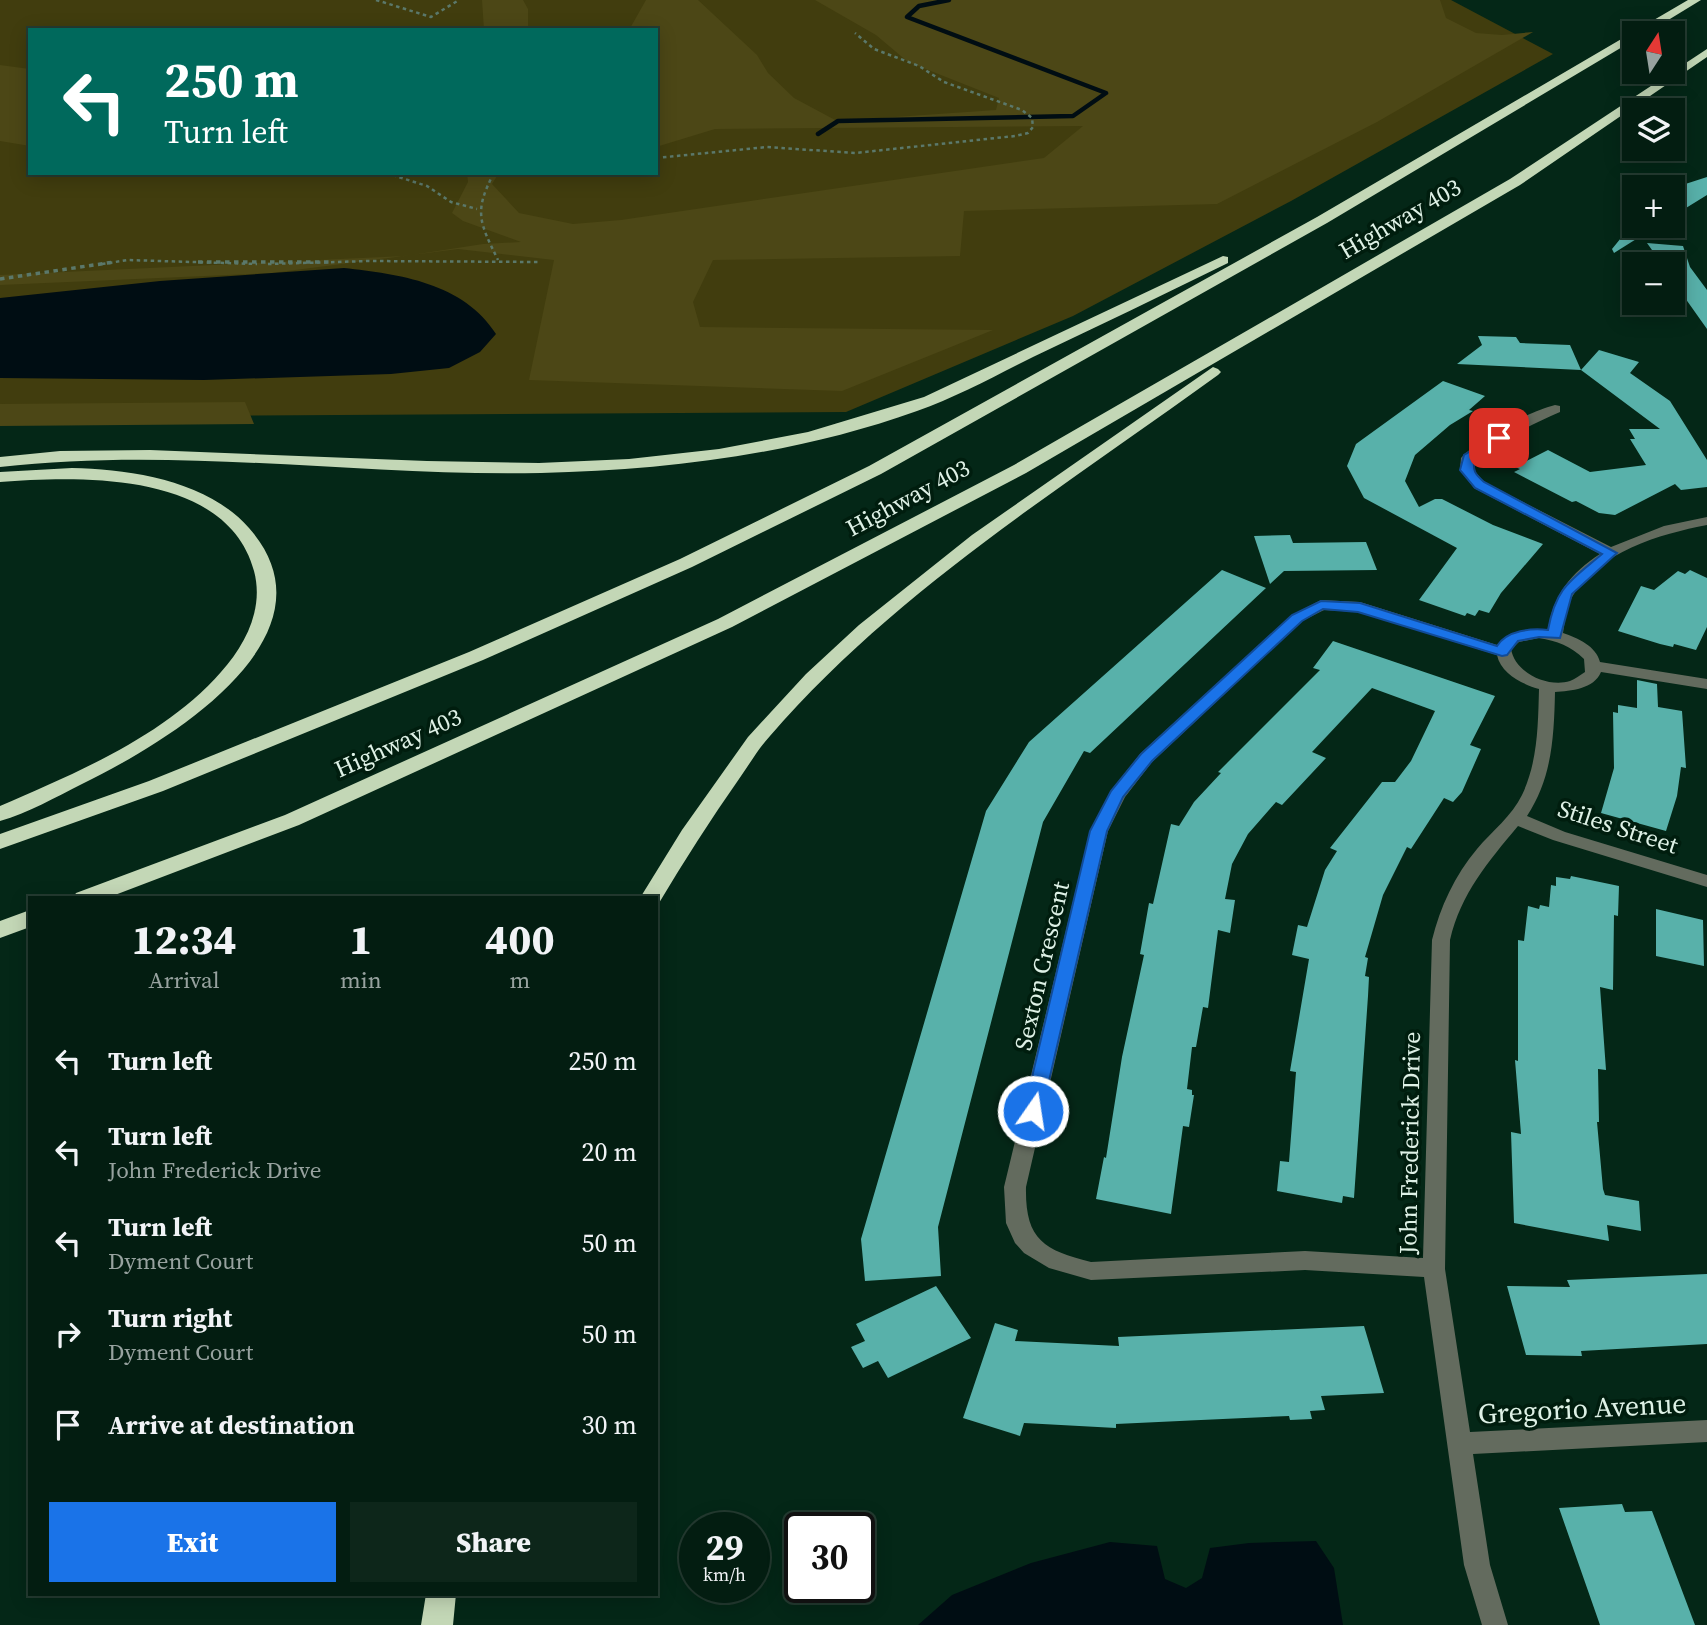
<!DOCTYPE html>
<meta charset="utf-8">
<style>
body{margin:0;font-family:"Source Serif 4",serif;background:#0d261a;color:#f1f3f6;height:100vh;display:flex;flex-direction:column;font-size:26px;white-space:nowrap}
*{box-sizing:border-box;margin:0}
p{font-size:23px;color:#97a29f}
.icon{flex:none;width:38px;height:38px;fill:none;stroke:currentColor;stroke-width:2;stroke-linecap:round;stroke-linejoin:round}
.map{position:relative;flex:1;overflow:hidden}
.drawer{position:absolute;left:28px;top:896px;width:630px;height:700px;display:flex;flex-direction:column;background:#031d11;border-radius:0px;box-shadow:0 4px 18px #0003,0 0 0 2px #243b31}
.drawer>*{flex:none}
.hud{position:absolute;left:28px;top:28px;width:630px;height:147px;border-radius:0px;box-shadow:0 4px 18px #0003,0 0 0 2px #243b31;background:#00695c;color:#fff;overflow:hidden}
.needle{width:46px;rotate:12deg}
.controls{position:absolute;left:1622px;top:21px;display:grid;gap:14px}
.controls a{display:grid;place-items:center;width:63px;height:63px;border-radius:0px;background:#031d11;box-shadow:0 4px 18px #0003,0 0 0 2px #243b31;font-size:35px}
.speed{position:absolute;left:679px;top:1512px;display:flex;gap:14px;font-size:35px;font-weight:700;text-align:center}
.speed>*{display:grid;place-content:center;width:91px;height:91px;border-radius:50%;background:#031d11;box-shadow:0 4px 18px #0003,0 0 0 2px #243b31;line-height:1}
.speed small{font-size:18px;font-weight:400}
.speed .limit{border:4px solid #111;border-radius:10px;background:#fff;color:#111}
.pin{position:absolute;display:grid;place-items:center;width:60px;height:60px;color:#fff;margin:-30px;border-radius:14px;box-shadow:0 4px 10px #0006}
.me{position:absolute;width:77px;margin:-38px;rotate:13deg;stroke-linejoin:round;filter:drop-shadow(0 0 5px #0008)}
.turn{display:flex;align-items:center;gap:24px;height:147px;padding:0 21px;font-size:32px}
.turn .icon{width:91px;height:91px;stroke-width:2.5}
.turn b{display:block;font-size:49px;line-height:60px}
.eta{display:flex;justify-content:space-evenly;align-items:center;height:119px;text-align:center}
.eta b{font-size:42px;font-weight:800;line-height:49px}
.primary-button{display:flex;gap:14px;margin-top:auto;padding:14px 21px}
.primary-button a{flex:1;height:80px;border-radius:0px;background:#1a73e8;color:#fff;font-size:28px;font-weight:800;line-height:80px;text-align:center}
.primary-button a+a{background:#0d261a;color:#f1f3f6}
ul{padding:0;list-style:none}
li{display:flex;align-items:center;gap:21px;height:91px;padding:0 21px}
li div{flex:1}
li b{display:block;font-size:26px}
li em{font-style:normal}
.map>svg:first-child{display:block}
</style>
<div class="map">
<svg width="1707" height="1625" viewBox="0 0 1707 1625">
<rect width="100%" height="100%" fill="#042717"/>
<path fill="#413d0e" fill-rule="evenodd" d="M 0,0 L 1451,0 L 1553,54 L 1291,201 L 1073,316 L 846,412 L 0,417 ZM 30,30 L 656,30 L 656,173 L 30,173 Z"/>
<path fill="#4c4716" d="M 482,0 L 523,0 L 528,9 L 528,30 L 484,30 Z
M 646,0 L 698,0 L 757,55 L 768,73 L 794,98 L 837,121 L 996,110 L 999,98 L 908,62 L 876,35 L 815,0 L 1440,0 L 1446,18 L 1476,33 L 1502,35 L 1533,32 L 1377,122 L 1217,204 L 964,211 L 960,256 L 713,260 L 693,302 L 700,327 L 993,330 L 842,391 L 529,380 L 554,260 L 458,249 L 272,273 L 0,285 L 0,275 L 405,256 L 483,244 L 521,242 L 463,221 L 452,213 L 468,182 L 467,173 L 499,173 L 492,184 L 519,213 L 573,224 L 621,220 L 1044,158 L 1083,126 L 715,129 L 656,147 L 656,30 L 629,30 Z
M 0,65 L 30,69 L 30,146 L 0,141 Z
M 245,402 L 254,424 L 0,426 L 0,404 Z"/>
<path fill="#000d13" d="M 344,268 C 399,274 464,283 496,334 L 480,352 L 449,368 L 391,374 L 204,380 L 0,378 L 0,298 L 160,281 Z
M 1316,1541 L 1334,1568 L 1343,1625 L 918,1625 L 952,1595 L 1031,1563 L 1110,1542 L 1157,1546 L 1165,1579 L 1186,1588 L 1202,1578 L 1210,1548 L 1249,1543 Z"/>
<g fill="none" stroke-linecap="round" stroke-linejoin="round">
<path stroke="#000d13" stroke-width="4.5" d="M 818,134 L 838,121 L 1073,116 L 1106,93 L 907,17 L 919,6 L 949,0"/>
</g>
<path fill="#58b1aa" d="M 1707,177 L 1707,195 L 1673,216 L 1673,188 Z
M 1634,222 L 1634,226 L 1657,226 L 1614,253 L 1612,249 Z
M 1647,243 L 1683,246 L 1690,267 L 1707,290 L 1707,329 L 1673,281 L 1673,264 L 1662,264 Z
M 1478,336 L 1516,337 L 1520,343 L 1570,345 L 1581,370 L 1457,364 L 1482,345 Z
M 1599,350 L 1639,362 L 1630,373 L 1670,401 L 1707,460 L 1707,487 L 1681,490 L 1675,484 L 1615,515 L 1599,513 L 1576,501 L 1572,502 L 1514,472 L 1520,469 L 1515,467 L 1548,450 L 1590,472 L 1646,465 L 1630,439 L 1635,439 L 1629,429 L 1660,429 L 1581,370 Z
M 1443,381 L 1485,396 L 1469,410 L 1473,411 L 1450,425 L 1415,455 L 1405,481 L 1419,507 L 1435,499 L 1442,499 L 1493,525 L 1543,544 L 1501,593 L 1489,613 L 1479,610 L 1475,616 L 1467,613 L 1465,616 L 1419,600 L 1457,548 L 1364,498 L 1347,466 L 1356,444 Z
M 1290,535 L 1293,543 L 1366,542 L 1377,570 L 1284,571 L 1270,584 L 1254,536 Z
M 1222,570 L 1266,588 L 1090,753 L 1084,751 L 1043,822 L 938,1227 L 941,1276 L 865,1281 L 861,1239 L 986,811 L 1029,742 Z
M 1690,570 L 1707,578 L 1707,627 L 1696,650 L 1674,644 L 1673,647 L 1660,644 L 1618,631 L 1641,586 L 1654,590 L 1678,571 L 1685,574 Z
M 1333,641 L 1495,696 L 1470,745 L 1481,749 L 1462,792 L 1453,802 L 1444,798 L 1411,849 L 1407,847 L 1383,895 L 1365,957 L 1368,958 L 1365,976 L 1369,977 L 1368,996 L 1354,1198 L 1343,1196 L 1342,1203 L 1277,1191 L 1280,1161 L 1289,1162 L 1296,1072 L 1290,1071 L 1309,959 L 1292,955 L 1298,925 L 1307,927 L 1325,870 L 1337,851 L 1330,848 L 1382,782 L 1395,782 L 1411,761 L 1435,711 L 1372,688 L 1312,752 L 1326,758 L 1282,805 L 1276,802 L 1248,834 L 1232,864 L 1225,899 L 1235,900 L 1230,933 L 1218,930 L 1208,1008 L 1203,1007 L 1196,1047 L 1192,1047 L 1187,1089 L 1192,1090 L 1192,1095 L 1194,1095 L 1189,1127 L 1183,1126 L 1171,1214 L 1096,1199 L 1104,1157 L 1106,1158 L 1122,1057 L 1144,955 L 1140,954 L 1149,903 L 1153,904 L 1171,824 L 1179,826 L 1194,802 L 1221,773 L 1218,772 L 1320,670 L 1313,668 Z
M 1637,680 L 1657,684 L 1658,707 L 1682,711 L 1686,768 L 1681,767 L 1677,796 L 1666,831 L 1601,813 L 1614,768 L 1613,712 L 1618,713 L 1618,705 L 1637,708 Z
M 1571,876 L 1619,886 L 1618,916 L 1614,915 L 1613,990 L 1600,987 L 1606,1070 L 1598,1069 L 1599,1122 L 1597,1122 L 1603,1189 L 1605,1195 L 1639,1201 L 1641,1231 L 1607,1225 L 1609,1241 L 1514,1223 L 1511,1132 L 1521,1134 L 1515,1060 L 1518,1061 L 1518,940 L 1524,941 L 1528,906 L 1539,909 L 1540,905 L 1549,907 L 1551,885 L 1556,886 L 1556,877 L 1570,879 Z
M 1656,909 L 1703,920 L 1704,966 L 1656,956 Z
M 1707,1274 L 1707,1344 L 1581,1351 L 1582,1356 L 1526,1355 L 1507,1286 L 1570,1287 L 1567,1280 Z
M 936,1286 L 971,1338 L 888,1378 L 878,1361 L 863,1368 L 851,1347 L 865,1341 L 856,1324 Z
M 995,1323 L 1018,1330 L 1015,1341 L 1119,1346 L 1118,1337 L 1364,1326 L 1384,1393 L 1321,1396 L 1325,1410 L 1310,1411 L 1312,1419 L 1290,1420 L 1289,1416 L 1201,1420 L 1116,1424 L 1116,1428 L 1024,1423 L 1020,1436 L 963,1418 Z
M 1622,1504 L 1625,1512 L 1652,1511 L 1695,1625 L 1600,1625 L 1559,1508 Z"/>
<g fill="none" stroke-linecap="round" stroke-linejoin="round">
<path stroke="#5b786a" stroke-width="2.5" stroke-dasharray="3.5 3.5" stroke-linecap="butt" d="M 376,0 L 431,17 L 459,0
M 656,158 L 767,147 L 855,153 L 1015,136 L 1028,133 L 1033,127 L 1032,118 L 1022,110 L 944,82 L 919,66 L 874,49 L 855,33
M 386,173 L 427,186 L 451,202 L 477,209
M 494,173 C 473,212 480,223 498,260
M 102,264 L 128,260 L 257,264
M 268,264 L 369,261 L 538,262"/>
<path stroke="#5b786a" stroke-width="3.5" stroke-dasharray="4.5 4.5" stroke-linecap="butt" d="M 198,262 L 330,262
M 0,279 L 114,262"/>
<path fill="#636b5e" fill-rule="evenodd" d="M 1555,405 L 1560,406 L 1560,412 C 1530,425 1501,440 1475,460 L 1474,470 L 1484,482 L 1611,547 L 1664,526 L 1707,517 L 1707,525 C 1660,534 1598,552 1572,597 C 1566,608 1565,621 1563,633 C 1578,638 1596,646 1600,662 L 1707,679 L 1707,689 L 1601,672 C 1594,689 1571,691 1555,692 C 1554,737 1552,778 1527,816 L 1565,832 L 1707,875 L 1707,887 L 1553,840 L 1518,826 C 1488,862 1461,893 1450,940 L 1445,1269 L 1470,1432 L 1707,1420 L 1707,1442 L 1473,1454 L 1490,1565 L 1508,1625 L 1482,1625 L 1464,1565 L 1424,1277 L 1305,1270 L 1091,1280 L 1049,1268 L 1024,1253 L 1015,1243 L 1006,1223 L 1004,1187 L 1090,831 L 1111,791 L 1140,754 L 1292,615 L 1321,600 L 1360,602 L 1497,645 C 1510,633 1530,627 1548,630 C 1553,595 1571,573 1600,554 L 1474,488 L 1460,470 L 1461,458 C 1480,437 1528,412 1555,405 ZM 1324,610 L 1359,612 L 1497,655 C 1501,674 1522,684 1539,689 C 1538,725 1538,761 1522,795 C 1512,816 1492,831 1477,849 C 1455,875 1440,907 1432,940 L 1423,1258 L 1305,1251 L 1091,1262 C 1043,1250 1025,1239 1026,1187 L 1108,831 L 1125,797 L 1152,762 L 1302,621 ZM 1539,638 C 1557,641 1571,646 1584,659 L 1585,672 C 1580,675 1575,679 1570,681 C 1548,688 1515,673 1511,649 L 1519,642 Z"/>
<path fill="#c3d7b6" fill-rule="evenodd" d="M 1688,0 L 1701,0 L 1647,33 L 1634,33 L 1634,40 L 1327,223 L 881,474 L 692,567 L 483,660 L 163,791 L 0,849 L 0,834 L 149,781 L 469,652 L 680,559 L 869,466 L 1317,217 Z
M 1707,49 L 1707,57 L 1520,185 L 1026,473 L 732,627 L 299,825 L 107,898 L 73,898 L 76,893 L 285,815 L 718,619 L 1014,465 L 1510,179 Z
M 1223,256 L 1228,257 L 1228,263 C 1163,295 1098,326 1033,357 C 995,376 957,397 917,411 C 797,454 668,470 541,473 C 361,477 180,446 0,467 L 0,457 L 60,451 L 150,450 L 427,461 L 539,463 L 629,459 L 719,449 L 808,432 L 924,397 Z
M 1213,367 L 1218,369 L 1221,372 L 1218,375 C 1064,487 896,590 770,736 C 758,749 749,765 739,779 C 711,819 684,861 659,903 L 656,904 L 656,898 L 640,898 L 682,830 L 748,737 L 806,674 L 859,625 L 972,535 Z
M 72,468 C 131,469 208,481 249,528 C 345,637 164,744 82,784 C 56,797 28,813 0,821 L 0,806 C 76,773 165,736 221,672 C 246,644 264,608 254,571 C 227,471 81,476 0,482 L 0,472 Z
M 30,910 L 30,927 L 0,938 L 0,921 Z
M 426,1594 L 456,1594 L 453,1625 L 421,1625 Z"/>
</g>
<path fill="#1a73e8" stroke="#114b97" stroke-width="2" d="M 1499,434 L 1506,438 L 1504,440 L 1474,460 C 1473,471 1475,474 1484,482 L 1617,553 L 1572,594 L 1560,638 L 1539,637 L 1518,641 L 1507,655 L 1502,656 L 1358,612 L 1323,609 L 1302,621 L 1152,761 L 1123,797 L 1107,831 L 1042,1111 L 1040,1116 L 1033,1118 L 1026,1116 L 1024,1111 L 1090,831 L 1111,791 L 1141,754 L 1292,615 L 1321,601 L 1360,603 L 1497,646 C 1507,630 1532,628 1548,630 C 1556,587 1570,581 1602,554 L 1475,488 L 1460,470 L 1464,455 Z"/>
<g text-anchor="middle" stroke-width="7" stroke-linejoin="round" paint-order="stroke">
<g font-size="24" fill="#def1e6" stroke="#001d0e">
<text transform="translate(1400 219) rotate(-30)" y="8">Highway 403</text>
<text transform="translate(908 498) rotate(-28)" y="8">Highway 403</text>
<text transform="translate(398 743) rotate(-24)" y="8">Highway 403</text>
<text transform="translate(1618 827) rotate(18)" y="8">Stiles Street</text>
<text transform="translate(1042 966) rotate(-77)" y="8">Sexton Crescent</text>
<text transform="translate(1410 1143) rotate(-89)" y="8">John Frederick Drive</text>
</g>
<g font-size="28" fill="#def1e6" stroke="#001d0e">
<text transform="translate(1582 1408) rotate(-3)" y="10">Gregorio Avenue</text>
</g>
</g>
</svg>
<div class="controls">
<a><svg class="needle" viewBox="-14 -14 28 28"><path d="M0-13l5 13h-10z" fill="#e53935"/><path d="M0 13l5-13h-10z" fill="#97a29f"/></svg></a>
<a><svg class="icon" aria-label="layers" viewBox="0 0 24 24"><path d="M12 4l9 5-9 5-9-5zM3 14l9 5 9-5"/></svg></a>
<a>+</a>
<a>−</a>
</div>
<div class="speed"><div>29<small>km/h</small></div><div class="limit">30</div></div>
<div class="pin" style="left:1499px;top:438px;background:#d93025"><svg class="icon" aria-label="arrive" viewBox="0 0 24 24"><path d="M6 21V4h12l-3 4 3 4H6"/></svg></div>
<svg class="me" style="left:1033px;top:1111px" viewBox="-20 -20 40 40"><circle r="17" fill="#1a73e8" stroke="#fff" stroke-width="3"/><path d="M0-11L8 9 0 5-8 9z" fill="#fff"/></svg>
<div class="hud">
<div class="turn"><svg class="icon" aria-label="left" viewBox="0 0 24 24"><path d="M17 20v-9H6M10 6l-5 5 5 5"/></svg><div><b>250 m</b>Turn left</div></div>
</div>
<section class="drawer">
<div class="eta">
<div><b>12:34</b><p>Arrival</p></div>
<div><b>1</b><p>min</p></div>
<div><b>400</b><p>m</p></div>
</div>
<ul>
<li><svg class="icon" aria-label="left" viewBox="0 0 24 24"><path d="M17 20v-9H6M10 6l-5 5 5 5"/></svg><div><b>Turn left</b></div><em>250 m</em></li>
<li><svg class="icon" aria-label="left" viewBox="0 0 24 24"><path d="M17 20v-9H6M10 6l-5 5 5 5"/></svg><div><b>Turn left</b><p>John Frederick Drive</p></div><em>20 m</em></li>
<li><svg class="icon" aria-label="left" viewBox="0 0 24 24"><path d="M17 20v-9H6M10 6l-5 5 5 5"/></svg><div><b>Turn left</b><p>Dyment Court</p></div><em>50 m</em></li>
<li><svg class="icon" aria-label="right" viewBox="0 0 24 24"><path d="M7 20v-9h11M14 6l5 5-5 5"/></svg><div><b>Turn right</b><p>Dyment Court</p></div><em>50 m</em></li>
<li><svg class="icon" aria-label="arrive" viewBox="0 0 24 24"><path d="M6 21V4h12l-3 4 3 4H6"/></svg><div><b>Arrive at destination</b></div><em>30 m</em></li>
</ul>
<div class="primary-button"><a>Exit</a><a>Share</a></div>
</section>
</div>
